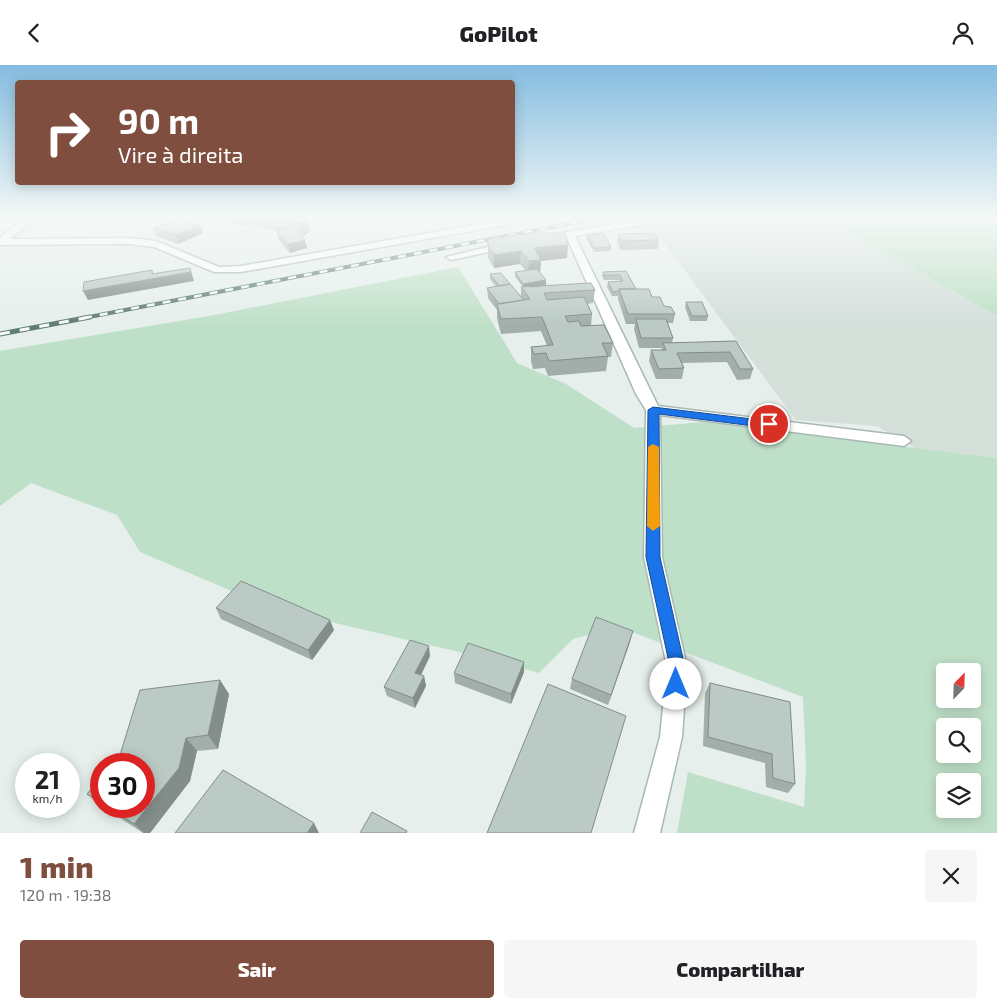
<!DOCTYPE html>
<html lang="pt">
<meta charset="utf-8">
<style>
body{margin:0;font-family:"Exo 2",sans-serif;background:#f6f6f6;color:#202124;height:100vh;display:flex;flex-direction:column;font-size:19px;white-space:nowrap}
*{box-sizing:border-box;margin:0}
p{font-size:16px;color:#757577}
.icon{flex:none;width:28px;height:28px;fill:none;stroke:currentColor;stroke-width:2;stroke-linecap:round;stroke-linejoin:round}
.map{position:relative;height:768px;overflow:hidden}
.drawer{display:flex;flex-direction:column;background:#fff;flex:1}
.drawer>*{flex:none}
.top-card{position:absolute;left:15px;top:15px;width:500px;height:105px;border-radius:5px;box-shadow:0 2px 12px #0003;background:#7f4e3f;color:#fff;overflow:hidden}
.needle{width:32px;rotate:23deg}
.buttons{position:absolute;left:936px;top:598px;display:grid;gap:10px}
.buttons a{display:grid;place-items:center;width:45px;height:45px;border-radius:5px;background:#fff;box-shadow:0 2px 12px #0003;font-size:25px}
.speed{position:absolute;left:15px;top:688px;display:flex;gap:10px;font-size:25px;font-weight:700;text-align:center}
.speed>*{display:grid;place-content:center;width:65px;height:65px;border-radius:50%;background:#fff;box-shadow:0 2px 12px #0003;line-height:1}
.speed small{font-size:12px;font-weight:400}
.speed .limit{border:8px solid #d22;background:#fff;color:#111}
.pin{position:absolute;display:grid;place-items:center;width:42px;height:42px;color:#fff;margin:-21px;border:2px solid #fff;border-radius:50%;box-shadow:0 1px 5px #0007}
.me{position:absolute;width:55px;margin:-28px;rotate:0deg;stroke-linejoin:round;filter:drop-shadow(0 0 4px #0008)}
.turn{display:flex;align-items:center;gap:18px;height:105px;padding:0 20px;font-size:22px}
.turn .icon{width:65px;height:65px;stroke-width:2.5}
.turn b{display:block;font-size:35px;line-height:42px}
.round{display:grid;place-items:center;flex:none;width:52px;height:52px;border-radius:5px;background:#f6f6f6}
.head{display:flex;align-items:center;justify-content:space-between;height:85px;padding:0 20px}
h1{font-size:30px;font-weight:800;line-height:38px;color:#7f4e3f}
.action{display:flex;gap:10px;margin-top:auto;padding:10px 20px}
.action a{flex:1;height:58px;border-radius:5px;background:#7f4e3f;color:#fff;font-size:20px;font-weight:800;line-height:58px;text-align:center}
.action a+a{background:#f6f6f6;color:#202124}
header{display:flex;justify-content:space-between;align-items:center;height:65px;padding:0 20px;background:#fff;font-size:22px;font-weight:800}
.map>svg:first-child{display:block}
</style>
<header><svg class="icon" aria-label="back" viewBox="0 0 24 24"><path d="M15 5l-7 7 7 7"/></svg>GoPilot<svg class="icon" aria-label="person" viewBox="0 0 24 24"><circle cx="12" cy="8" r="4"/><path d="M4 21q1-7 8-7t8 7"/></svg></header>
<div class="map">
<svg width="997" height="768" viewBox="0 0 997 768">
<rect width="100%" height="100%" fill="#e6efeb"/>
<path fill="#d4dfda" d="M 688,153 L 823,153 L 997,251 L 997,393 L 915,383 L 877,361 L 796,355 L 651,160 Z"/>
<path fill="#bfe0c8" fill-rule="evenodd" d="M 823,153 L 997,153 L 997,251 Z
M 458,202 L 517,298 L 566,319 L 634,363 L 703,357 L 997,393 L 997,768 L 677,768 L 688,707 L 804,742 L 806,701 L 803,632 L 619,562 L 573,574 L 539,608 L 489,594 L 335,558 L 248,533 L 140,487 L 117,450 L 31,418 L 0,441 L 0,286 L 209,251 ZM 945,606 L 972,606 L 972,634 L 945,634 ZM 945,661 L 972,661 L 972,689 L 945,689 ZM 945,716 L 972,716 L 972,744 L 945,744 Z"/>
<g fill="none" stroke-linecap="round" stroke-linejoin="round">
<defs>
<path id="minor" d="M 26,153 L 35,153 L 10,174 L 129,173 L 156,176 L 219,202 L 241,201 L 514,153 L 532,153 L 528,156 L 241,207 L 214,207 L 154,182 L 129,179 L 0,180 L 0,172 Z
M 651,153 L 654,154 L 654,158 L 575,171 L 658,341 L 904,371 L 911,376 L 904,381 L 660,350 L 662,492 L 687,602 L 682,672 L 660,768 L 634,768 L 660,672 L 667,602 L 644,492 L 646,345 L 636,329 L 567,173 L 561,174 L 556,171 L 561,168 Z
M 509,177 L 514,180 L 512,182 L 451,195 L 446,192 Z"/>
</defs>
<use href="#minor" stroke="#a8b8b2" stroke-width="3"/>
<use href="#minor" fill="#fff" fill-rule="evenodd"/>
<defs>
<path id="rail-far1" d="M 84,253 L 599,153"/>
<path id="rail" d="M 0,269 L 90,252"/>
</defs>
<use href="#rail-far1" stroke="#5f7d75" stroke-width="4"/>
<use href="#rail" stroke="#5f7d75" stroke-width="5"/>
<use href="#rail-far1" stroke="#f7fbf9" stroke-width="2.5" stroke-dasharray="8" stroke-linecap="butt"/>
<use href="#rail" stroke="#f7fbf9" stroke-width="3" stroke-dasharray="10" stroke-linecap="butt"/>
</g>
<path fill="#a1aea9" d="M 216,153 L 308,153 L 309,155 L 308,156 L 310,167 L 303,171 L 307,183 L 290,188 L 279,175 L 276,166 L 277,166 L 246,159 L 241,161 L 231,159 L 230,156 Z
M 460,153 L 480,153 L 480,156 L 460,156 Z
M 200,160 L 203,168 L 178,179 L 156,171 L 153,163 Z
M 618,169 L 659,175 L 658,184 L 621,185 L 617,178 Z
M 587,170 L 611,182 L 611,186 L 594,187 L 587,174 Z
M 488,174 L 568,180 L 567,193 L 541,196 L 540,208 L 546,220 L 541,220 L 541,221 L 595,225 L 593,238 L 587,239 L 592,249 L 591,261 L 613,278 L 611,292 L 608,292 L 606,306 L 548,311 L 545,303 L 533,304 L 531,296 L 531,282 L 547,281 L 541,266 L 501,269 L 497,253 L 497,245 L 488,233 L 487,223 L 496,222 L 490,214 L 490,209 L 510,219 L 521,232 L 521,222 L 523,222 L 515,212 L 515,207 L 526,206 L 520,199 L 494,203 L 488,193 Z
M 626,206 L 636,224 L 652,232 L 675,249 L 673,258 L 667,258 L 673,273 L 672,278 L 736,276 L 753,304 L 750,314 L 737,315 L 727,297 L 682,298 L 684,303 L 682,314 L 656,314 L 649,296 L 651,285 L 661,285 L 662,283 L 639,283 L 634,264 L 635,259 L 626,259 L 618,234 L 618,231 L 612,231 L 607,222 L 608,217 L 620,216 L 620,215 L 604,215 L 602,211 L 603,207 Z
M 686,237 L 708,251 L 707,256 L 690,256 L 685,242 Z
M 216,543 L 334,565 L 312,595 L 221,554 Z
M 630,577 L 608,640 L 570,624 L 572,614 Z
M 430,591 L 421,610 L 424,611 L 426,621 L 415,643 L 387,631 L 384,622 Z
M 524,597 L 524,607 L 511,639 L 455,618 L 454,608 Z
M 710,618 L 790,637 L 795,719 L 788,728 L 766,722 L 765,698 L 703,681 L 705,628 Z
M 229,629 L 218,684 L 197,686 L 190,716 L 150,768 L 143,768 L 102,741 L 144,741 L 144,699 Z
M 101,713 L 101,741 L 87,729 Z"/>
<path fill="#838d89" d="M 0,153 L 11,153 L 0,159 Z
M 239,153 L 244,153 L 246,159 L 241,161 Z
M 298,153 L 308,153 L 309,155 L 308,156 L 310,167 L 303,171 Z
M 489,153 L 506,153 L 489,155 Z
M 200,160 L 203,168 L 178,179 L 175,170 Z
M 305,175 L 307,183 L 290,188 L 288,179 Z
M 568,180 L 567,193 L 541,196 L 540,208 L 528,209 L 529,196 L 534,183 Z
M 521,186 L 520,199 L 494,203 L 494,190 Z
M 190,203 L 194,216 L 88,235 L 83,226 L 152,209 L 152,205 L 155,213 Z
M 546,215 L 546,220 L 523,223 L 523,219 Z
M 330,555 L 334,565 L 312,595 L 308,585 Z
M 633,566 L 630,577 L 608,640 L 611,630 Z
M 429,581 L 430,591 L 417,618 L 415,608 Z
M 524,597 L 524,607 L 511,639 L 511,629 Z
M 424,611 L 426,621 L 415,643 L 413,633 Z
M 220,615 L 229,629 L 218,684 L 208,670 Z
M 186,673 L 197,686 L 190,716 L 150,768 L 144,768 L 134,759 Z
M 314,758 L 319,768 L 307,768 Z"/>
<path fill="#bbcac4" stroke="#838d89" d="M 178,153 L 200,160 L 175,170 L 153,163 Z
M 271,153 L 298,153 L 307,155 L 300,159 Z
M 294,162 L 305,175 L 288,179 L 276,166 Z
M 532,168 L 565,168 L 568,180 L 534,183 L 541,195 L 529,196 L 521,186 L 494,190 L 488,180 L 488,174 Z
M 654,168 L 659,175 L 622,176 L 618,169 Z
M 604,169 L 611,182 L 594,183 L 587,170 Z
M 190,203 L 191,207 L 83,226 L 84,217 L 152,205 L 152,209 Z
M 537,204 L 546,215 L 523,219 L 515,207 Z
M 626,206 L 636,224 L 619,224 L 619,226 L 613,227 L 608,217 L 623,216 L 620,210 L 604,210 L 603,207 Z
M 501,208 L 510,219 L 499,221 L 490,209 Z
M 591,218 L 595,225 L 544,228 L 547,235 L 584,232 L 592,249 L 565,251 L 568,257 L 579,256 L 581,261 L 604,260 L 613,278 L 602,278 L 608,291 L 549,296 L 546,288 L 534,289 L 531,282 L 553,280 L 542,252 L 501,254 L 497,239 L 530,234 L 521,222 Z
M 510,219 L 524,235 L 499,239 L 487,223 Z
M 541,220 L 541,221 L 531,222 L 530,221 Z
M 619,224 L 649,224 L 652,232 L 660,232 L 664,241 L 671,242 L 675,249 L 628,249 Z
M 686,237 L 702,237 L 708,251 L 692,251 Z
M 636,254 L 666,254 L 673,273 L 641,273 Z
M 736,276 L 753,304 L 740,304 L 730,287 L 677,288 L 684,303 L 659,304 L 651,285 L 666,285 L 663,278 Z
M 241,516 L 330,555 L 308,585 L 216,543 Z
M 596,552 L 633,566 L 611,630 L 572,614 Z
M 410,575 L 429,581 L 415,608 L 424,611 L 413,633 L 384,622 Z
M 468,578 L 524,597 L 511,629 L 454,608 Z
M 220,615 L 208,670 L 186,673 L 179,703 L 134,759 L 106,741 L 144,741 L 144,699 L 114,699 L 119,693 L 140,625 Z
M 710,618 L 790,637 L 795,719 L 773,713 L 772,689 L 708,672 Z
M 548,619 L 626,651 L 591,768 L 487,768 Z
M 223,705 L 314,758 L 307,768 L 175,768 Z
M 101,713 L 101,738 L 87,729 Z
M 372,747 L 407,766 L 406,768 L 360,768 Z"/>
<linearGradient id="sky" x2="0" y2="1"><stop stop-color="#84bce0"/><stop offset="0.59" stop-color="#f4f8f6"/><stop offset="1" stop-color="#f4f8f6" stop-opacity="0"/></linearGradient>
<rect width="997" height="260" fill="url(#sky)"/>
<path fill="#1a73e8" stroke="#114b97" d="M 653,342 L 769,356 L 774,359 L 769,363 L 659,349 L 660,492 L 685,602 L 681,625 L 676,627 L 670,625 L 668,619 L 670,602 L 646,492 L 648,345 Z"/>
<path fill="#f59e0b" d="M 653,379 L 659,382 L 660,461 L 653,466 L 647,461 L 648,382 Z"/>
</svg>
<div class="buttons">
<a><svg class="needle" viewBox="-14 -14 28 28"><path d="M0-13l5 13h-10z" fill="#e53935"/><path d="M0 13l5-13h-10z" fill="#757577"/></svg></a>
<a><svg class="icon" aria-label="search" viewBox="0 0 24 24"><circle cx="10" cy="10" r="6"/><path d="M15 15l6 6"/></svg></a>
<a><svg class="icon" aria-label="layers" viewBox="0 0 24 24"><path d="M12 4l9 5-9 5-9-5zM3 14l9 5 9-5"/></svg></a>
</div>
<div class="speed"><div>21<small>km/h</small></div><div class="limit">30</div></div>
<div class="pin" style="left:769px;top:359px;background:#d93025"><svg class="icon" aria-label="arrive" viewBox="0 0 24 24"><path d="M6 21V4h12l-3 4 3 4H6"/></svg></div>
<svg class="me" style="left:676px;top:619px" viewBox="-20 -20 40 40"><circle r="19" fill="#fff"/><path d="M0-13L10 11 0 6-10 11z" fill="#1a73e8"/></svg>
<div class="top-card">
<div class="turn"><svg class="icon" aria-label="right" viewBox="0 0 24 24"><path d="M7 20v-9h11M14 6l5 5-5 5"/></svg><div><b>90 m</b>Vire à direita</div></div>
</div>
</div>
<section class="drawer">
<div class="head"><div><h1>1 min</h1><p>120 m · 19:38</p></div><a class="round"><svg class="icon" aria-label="close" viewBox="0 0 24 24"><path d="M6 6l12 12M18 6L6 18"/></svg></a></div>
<div class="action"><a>Sair</a><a>Compartilhar</a></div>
</section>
